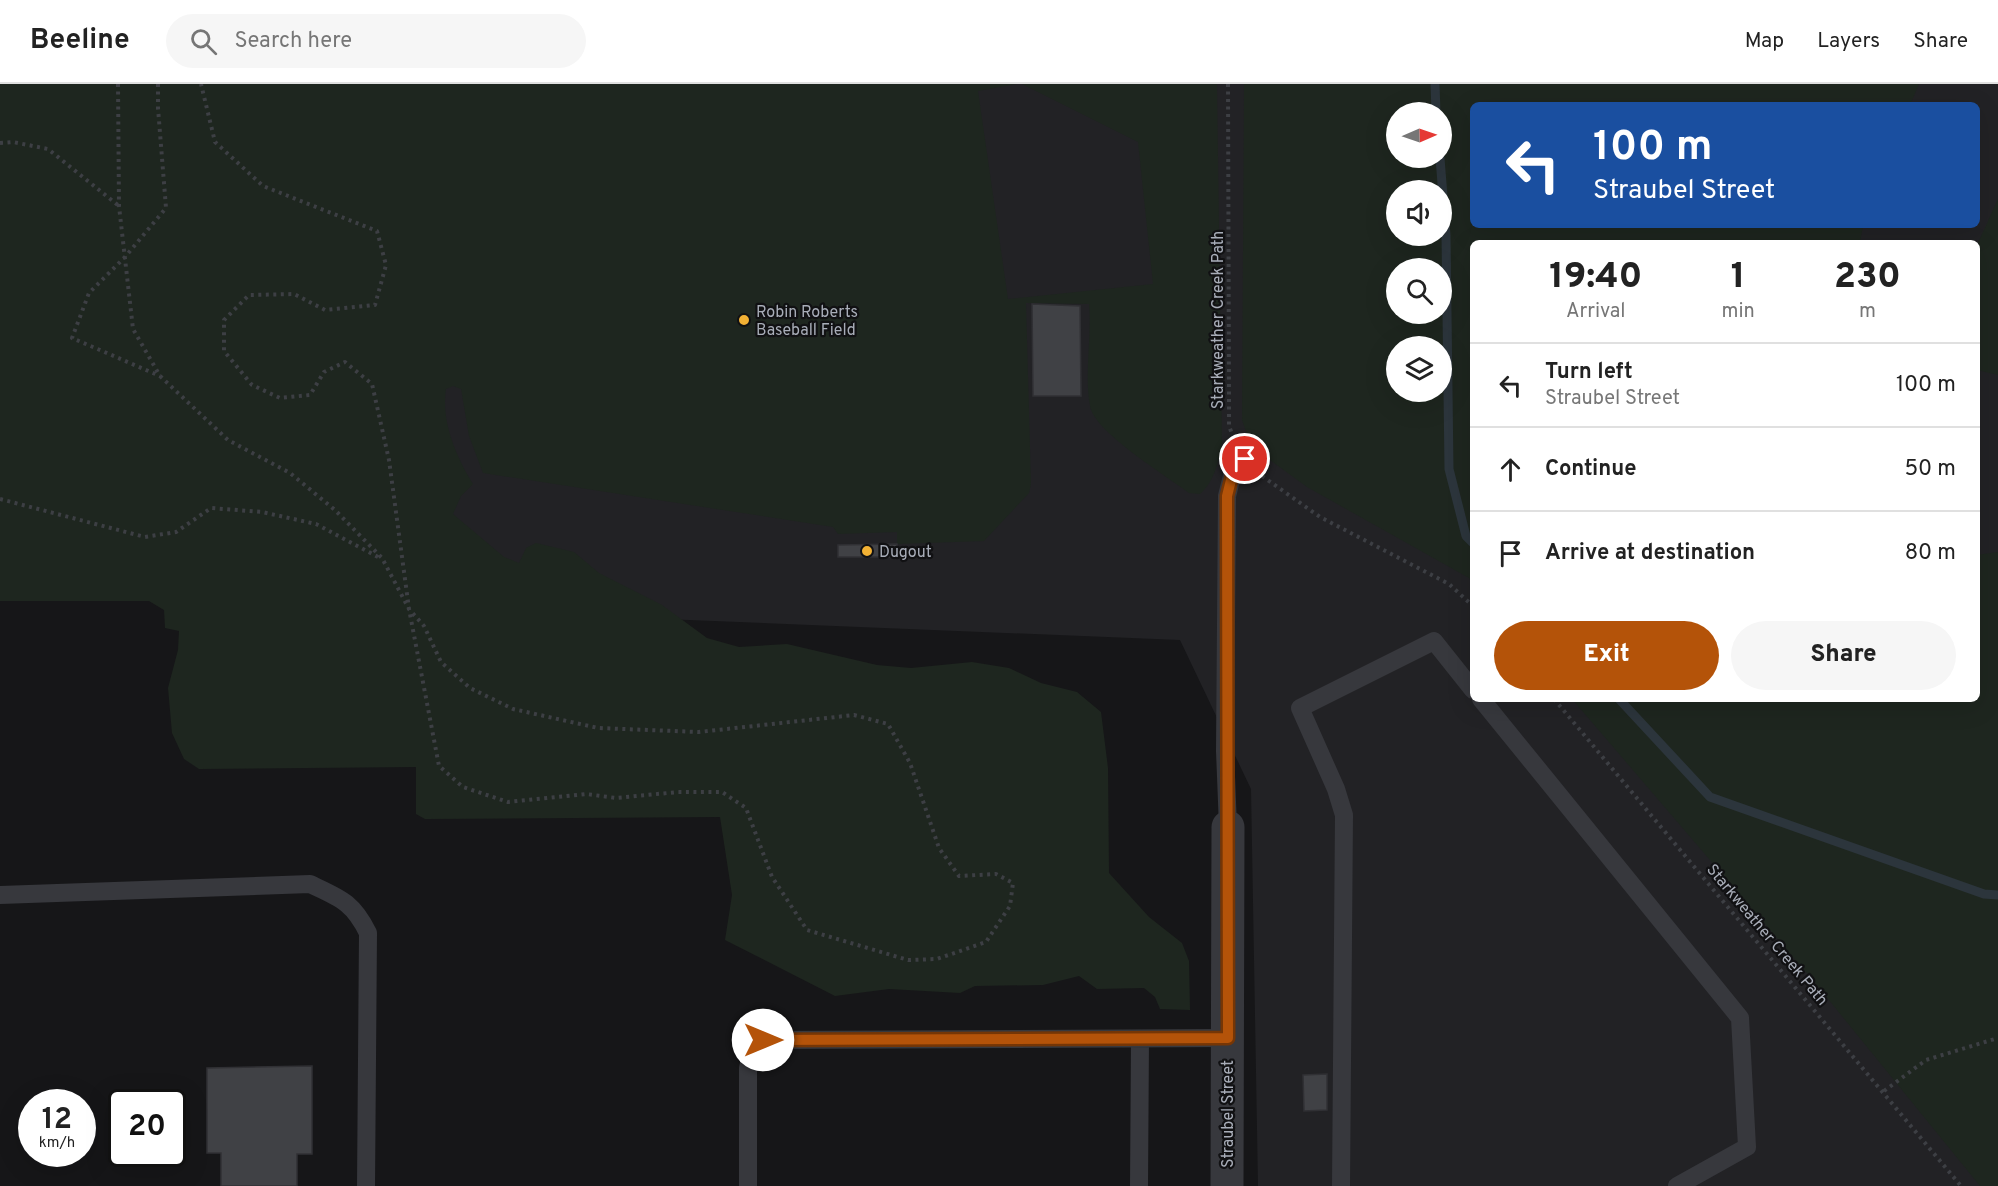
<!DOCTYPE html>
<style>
body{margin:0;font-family:Overpass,sans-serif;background:#f6f6f6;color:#222;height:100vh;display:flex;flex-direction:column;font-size:22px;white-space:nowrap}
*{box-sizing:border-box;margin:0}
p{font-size:20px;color:#767676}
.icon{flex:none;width:33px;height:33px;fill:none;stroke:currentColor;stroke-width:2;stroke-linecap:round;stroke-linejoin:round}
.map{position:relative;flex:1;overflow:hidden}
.drawer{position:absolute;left:1470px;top:156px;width:510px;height:462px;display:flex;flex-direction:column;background:#fff;border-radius:9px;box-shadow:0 6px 24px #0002}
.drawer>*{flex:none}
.hud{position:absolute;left:1470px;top:18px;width:510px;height:126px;border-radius:9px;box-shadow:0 6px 24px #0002;background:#1a4fa0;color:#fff;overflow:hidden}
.needle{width:39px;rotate:88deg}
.buttons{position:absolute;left:1386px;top:18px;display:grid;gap:12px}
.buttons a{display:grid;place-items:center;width:66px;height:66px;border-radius:50%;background:#fff;box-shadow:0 6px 24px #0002;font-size:30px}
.speed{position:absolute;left:18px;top:1005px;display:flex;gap:12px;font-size:30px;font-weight:700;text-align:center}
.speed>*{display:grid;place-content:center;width:78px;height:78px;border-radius:50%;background:#fff;box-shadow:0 6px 24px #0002;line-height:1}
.speed small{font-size:15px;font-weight:400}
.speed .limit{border:3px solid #111;border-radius:9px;background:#fff;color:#111}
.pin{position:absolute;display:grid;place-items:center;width:51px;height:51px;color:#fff;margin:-26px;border:3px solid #fff;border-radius:50%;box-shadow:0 2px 6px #0007}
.me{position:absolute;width:66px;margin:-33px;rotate:90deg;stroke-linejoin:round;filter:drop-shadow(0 0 4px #0008)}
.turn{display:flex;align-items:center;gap:21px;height:126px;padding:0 24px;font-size:27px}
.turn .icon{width:78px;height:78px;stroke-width:2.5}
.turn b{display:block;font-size:42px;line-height:51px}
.eta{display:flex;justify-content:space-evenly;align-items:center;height:102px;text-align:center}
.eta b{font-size:36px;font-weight:800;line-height:42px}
.cta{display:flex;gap:12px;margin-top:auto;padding:12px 24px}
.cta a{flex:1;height:69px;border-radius:36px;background:#b45309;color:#fff;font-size:24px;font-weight:800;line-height:69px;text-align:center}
.cta a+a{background:#f6f6f6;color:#222}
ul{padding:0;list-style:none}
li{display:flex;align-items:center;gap:18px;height:84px;padding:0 24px;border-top:2px solid #e0e0e0}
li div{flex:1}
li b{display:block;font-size:22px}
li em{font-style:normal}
header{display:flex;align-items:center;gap:36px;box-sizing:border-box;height:84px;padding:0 30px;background:#fff;border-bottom:2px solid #e0e0e0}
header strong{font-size:28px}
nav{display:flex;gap:33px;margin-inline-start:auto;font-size:21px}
.search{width:420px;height:54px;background:#f6f6f6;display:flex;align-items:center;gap:15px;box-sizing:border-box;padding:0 21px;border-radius:33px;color:#767676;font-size:22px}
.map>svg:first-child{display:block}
</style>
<header>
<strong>Beeline</strong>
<div class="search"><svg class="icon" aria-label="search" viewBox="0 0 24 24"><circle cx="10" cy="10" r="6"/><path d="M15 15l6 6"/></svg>Search here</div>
<nav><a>Map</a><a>Layers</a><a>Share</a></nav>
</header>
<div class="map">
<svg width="1998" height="1102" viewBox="0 0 1998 1102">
<rect width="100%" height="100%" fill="#161618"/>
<path fill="#222225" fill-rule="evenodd" d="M 0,0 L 1998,0 L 1998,1102 L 1258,1102 L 1251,705 L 1180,556 L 0,508 ZM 1473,21 L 1977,21 L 1977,141 L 1473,141 ZM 1396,28 L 1442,28 L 1442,74 L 1396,74 ZM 1396,106 L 1442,106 L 1442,152 L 1396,152 ZM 1473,159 L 1977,159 L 1977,615 L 1473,615 ZM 1396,184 L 1442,184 L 1442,230 L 1396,230 ZM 1396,262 L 1442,262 L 1442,308 L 1396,308 Z"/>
<path fill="#1e261f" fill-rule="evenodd" d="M 0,0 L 1017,0 L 978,7 L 1008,215 L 1153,200 L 1138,58 L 1022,0 L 1217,0 L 1222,358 C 1219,376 1215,397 1200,410 L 1189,409 C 1167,392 1094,348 1090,322 C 1084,289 1092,253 1089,220 L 1026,219 L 1031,400 L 1029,409 L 984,457 L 897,460 L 897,448 L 838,450 L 833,443 L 483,389 L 469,352 L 461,305 L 453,302 L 446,305 C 441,338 456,372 473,400 L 461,412 L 453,430 L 504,473 L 519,479 L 526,464 L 536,459 L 574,468 L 599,489 L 662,521 L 707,554 L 739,563 L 787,560 L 877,581 L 911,584 L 972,578 L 1009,584 L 1041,599 L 1077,608 L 1101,628 L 1108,684 L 1109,789 L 1149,833 L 1182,859 L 1189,877 L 1190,926 L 1160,925 L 1155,913 L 1144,904 L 1097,905 L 1079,892 L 1043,901 L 975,902 L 960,909 L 889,905 L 835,912 L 725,856 L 732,811 L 720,733 L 425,735 L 416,730 L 416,683 L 199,685 L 184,675 L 172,649 L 168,604 L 178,566 L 179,547 L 165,544 L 164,526 L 149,517 L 0,517 Z
M 1244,0 L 1919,0 L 1910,21 L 1473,21 L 1473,141 L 1863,141 L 1860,159 L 1473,159 L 1473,499 L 1469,494 L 1307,403 L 1251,362 L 1242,336 ZM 1442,28 L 1442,74 L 1396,74 L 1396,28 ZM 1442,106 L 1442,152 L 1396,152 L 1396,106 ZM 1442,184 L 1442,230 L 1396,230 L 1396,184 ZM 1442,262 L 1442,308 L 1396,308 L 1396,262 Z
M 1998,115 L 1998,291 L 1977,286 L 1977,161 Z
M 1998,468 L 1998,1102 L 1980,1102 L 1811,894 L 1572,615 L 1977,615 L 1977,471 Z"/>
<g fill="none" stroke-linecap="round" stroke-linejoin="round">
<path stroke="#2c353c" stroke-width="9" d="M 1435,0 L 1436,28
M 1440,74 L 1446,151 L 1449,385 L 1466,452 L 1473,459
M 1619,615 L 1710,713 L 1984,810 L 1998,811"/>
</g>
<path fill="#404145" stroke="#303034" stroke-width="1.5" d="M 1032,220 L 1080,222 L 1081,312 L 1033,312 Z
M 897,460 L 898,473 L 838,473 L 838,461 Z
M 312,982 L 312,1070 L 297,1070 L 297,1102 L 221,1102 L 221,1069 L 207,1069 L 207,984 Z
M 1327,990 L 1327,1026 L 1304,1027 L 1303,991 Z"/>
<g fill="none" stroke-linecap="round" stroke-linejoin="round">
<path stroke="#3d3f44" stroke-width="4" stroke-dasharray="3 4.5" stroke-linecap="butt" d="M 118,0 L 119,122 L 133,245 L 160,292 L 228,356 L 290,389 L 335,426 L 382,474 L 409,525 L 424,542 L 441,578 L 470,604 L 513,625 L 598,644 L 699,648 L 854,631 L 888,640 L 910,679 L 939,764 L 959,792 L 996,790 L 1013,799 L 1010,822 L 986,858 L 937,875 L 908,876 L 807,846 L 772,793 L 746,724 L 722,708 L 678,708 L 616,714 L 586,710 L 508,718 L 463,703 L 439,682 L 409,525 L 389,376 L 372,300 L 345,278 L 324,288 L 310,311 L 280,314 L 252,301 L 224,267 L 224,236 L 249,211 L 294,210 L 325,226 L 375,221 L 386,181 L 377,147 L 263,102 L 215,58 L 201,0
M 158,0 L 158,24 L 166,124 L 125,173 L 89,209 L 72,254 L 160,292
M 1228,0 L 1229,314 L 1229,342 L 1234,355
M 0,59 L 13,58 L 48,65 L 119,122
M 1262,392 L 1320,433 L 1449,500 L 1473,522
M 0,415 L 145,453 L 176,448 L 211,424 L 262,428 L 316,440 L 378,473
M 1554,615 L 1961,1102
M 1884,1007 L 1926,976 L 1998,954"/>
<path stroke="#37383d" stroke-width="18" d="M 1481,615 L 1740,934 L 1747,1063 L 1677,1102
M 1228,743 L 1225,667 L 1227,412 L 1234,384 L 1245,375
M 0,811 L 310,800 C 340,814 353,818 368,849 L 366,1102
M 748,1102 L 748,984 L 751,970 L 763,956 L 1228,954
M 1139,1102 L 1140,955
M 1341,1102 L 1344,731 L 1336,705 L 1300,624 L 1434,557 L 1473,606"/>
<path stroke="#37383d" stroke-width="33" d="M 1227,1102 L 1228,743"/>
</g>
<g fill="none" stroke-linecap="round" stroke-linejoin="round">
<defs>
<path id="route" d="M 763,956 L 1228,954 L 1227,412 L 1234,384 L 1245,375"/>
</defs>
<use href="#route" stroke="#753606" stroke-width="15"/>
<use href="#route" stroke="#b45309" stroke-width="10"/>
</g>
<g fill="#f2b134" stroke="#111113" stroke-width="2">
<circle cx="744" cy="236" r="6"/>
<circle cx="867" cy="467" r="6"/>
</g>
<g text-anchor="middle" stroke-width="4.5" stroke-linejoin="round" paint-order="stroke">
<g font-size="16" fill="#a8adb8" stroke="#111113" text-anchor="start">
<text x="756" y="233">Robin Roberts<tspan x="756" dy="18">Baseball Field</tspan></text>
<text x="879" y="473">Dugout</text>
</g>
<g font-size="16" fill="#a8adb8" stroke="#111113">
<text transform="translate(1217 236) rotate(-90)" y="6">Starkweather Creek Path</text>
<text transform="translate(1768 850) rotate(50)" y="6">Starkweather Creek Path</text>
<text transform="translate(1227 1030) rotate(-90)" y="6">Straubel Street</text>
</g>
</g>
</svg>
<div class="buttons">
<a><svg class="needle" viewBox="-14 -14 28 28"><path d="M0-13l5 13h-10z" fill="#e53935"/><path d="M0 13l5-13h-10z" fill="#767676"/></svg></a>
<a><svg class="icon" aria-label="sound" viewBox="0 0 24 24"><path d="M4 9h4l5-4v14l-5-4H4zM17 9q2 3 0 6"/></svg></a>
<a><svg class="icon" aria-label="search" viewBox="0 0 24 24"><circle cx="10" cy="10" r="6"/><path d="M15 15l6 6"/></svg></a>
<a><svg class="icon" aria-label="layers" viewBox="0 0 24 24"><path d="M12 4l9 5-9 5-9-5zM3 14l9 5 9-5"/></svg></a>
</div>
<div class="speed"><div>12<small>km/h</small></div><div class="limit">20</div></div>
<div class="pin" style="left:1245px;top:375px;background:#d93025"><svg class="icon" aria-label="arrive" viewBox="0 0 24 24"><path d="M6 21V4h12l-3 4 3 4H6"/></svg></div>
<svg class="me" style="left:763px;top:956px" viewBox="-20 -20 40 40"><circle r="19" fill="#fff"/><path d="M0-13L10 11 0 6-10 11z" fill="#b45309"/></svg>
<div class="hud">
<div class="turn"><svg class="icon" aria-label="left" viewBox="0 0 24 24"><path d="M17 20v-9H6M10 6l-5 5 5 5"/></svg><div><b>100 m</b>Straubel Street</div></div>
</div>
<section class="drawer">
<div class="eta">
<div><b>19:40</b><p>Arrival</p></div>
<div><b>1</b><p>min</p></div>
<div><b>230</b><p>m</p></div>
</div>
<ul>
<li><svg class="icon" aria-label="left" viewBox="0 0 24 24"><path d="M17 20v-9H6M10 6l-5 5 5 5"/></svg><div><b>Turn left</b><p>Straubel Street</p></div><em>100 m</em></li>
<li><svg class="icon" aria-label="ahead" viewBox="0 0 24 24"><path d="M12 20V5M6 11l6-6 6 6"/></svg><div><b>Continue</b></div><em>50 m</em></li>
<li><svg class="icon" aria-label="arrive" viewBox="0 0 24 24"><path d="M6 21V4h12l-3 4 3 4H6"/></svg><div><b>Arrive at destination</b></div><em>80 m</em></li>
</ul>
<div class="cta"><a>Exit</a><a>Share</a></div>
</section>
</div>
